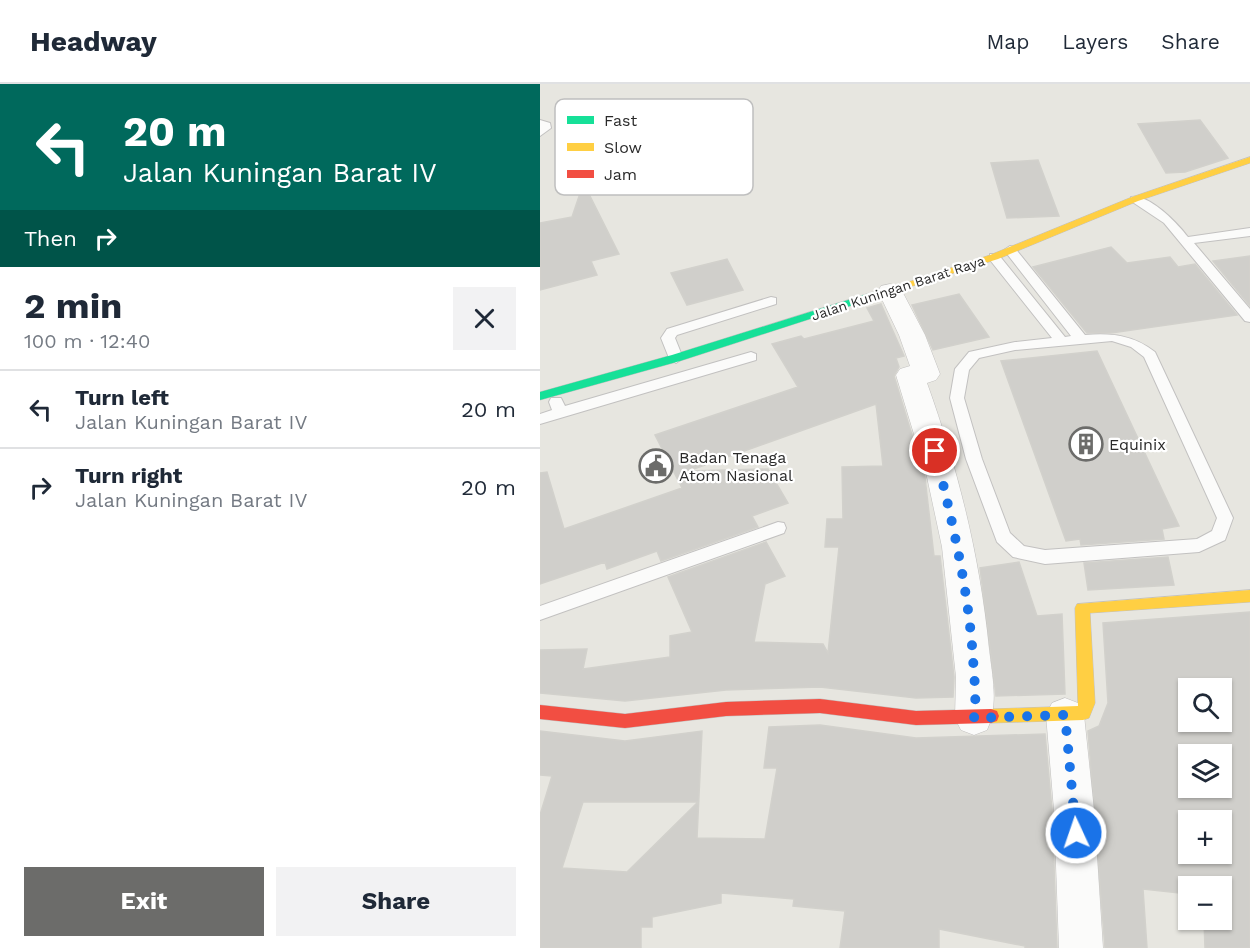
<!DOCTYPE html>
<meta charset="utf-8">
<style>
body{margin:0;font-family:"Work Sans",sans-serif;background:#f2f2f3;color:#1f2937;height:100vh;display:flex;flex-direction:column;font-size:22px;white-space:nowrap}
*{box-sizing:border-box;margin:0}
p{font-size:20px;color:#747a83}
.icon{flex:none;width:33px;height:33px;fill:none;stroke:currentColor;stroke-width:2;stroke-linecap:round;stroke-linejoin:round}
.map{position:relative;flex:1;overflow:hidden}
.panel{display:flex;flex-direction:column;background:#fff;width:540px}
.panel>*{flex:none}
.hud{background:#00695c;color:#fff;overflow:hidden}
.buttons{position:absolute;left:638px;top:594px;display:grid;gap:12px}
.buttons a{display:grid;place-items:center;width:54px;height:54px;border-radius:0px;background:#fff;box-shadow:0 2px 4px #0004;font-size:30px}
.pin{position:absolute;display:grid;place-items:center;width:51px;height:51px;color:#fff;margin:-26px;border:3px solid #fff;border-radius:50%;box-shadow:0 2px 6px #0007}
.me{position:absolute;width:66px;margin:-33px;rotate:357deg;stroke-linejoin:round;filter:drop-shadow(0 0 4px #0008)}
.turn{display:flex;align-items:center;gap:21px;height:126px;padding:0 24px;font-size:27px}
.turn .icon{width:78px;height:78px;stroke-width:2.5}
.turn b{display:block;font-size:42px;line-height:51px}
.then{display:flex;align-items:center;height:57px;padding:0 24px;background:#0003;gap:12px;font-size:22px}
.round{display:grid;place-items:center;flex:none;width:63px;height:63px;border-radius:0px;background:#f2f2f3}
.head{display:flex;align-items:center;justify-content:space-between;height:102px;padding:0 24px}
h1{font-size:36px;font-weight:700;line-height:45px}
.action{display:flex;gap:12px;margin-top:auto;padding:12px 24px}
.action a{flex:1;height:69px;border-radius:0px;background:#6c6c6a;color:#fff;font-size:24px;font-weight:700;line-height:69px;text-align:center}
.action a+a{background:#f2f2f3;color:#1f2937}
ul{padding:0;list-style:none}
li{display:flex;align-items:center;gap:18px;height:78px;padding:0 24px;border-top:2px solid #e0e1e3}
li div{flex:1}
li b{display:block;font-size:22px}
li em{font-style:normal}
header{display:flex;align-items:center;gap:36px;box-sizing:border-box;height:84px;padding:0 30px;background:#fff;border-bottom:2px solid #e0e1e3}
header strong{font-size:28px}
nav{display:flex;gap:33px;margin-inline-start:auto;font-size:21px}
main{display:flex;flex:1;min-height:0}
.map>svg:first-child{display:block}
</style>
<header>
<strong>Headway</strong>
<nav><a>Map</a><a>Layers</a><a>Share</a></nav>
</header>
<main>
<section class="panel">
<div class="hud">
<div class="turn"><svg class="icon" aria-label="left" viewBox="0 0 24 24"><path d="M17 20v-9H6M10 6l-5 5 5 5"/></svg><div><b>20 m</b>Jalan Kuningan Barat IV</div></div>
<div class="then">Then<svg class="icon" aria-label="right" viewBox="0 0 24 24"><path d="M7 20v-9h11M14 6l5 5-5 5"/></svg></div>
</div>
<div class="head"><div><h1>2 min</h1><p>100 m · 12:40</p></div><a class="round"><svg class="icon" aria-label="close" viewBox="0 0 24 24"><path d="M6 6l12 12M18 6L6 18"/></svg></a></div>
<ul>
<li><svg class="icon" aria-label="left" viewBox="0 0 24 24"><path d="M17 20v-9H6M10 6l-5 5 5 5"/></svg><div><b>Turn left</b><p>Jalan Kuningan Barat IV</p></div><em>20 m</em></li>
<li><svg class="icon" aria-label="right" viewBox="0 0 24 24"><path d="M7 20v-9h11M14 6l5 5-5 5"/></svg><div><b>Turn right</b><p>Jalan Kuningan Barat IV</p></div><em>20 m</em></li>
</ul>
<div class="action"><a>Exit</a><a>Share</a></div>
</section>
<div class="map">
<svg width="710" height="864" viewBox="0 0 710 864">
<rect width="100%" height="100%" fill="#e7e6e0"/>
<path fill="#d0cfcb" stroke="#d2d1cc" stroke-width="1.5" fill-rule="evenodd" d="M 660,36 L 688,74 L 645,88 L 626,89 L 598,40 Z
M 101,73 L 91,109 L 49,110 L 79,170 L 51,177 L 57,191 L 0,206 L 0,139 L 32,133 L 52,74 Z
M 498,76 L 519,132 L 467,134 L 451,79 Z
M 571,163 L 587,179 L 630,173 L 638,183 L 655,180 L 697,231 L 571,249 L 547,249 L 493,183 Z
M 710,172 L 710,222 L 673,177 Z
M 187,175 L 203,206 L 147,221 L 131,189 Z
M 419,210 L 449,253 L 393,266 L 372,221 Z
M 341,220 L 364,272 L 356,274 L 359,283 L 354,292 L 385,394 L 394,472 L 400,472 L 414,593 L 413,613 L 376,614 L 280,603 L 186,606 L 85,617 L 0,609 L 0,566 L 47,565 L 43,585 L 130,573 L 130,552 L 152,548 L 128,493 L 226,458 L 245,492 L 225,500 L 214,558 L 283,560 L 288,569 L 299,463 L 285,463 L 287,435 L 303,435 L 302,383 L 343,382 L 336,320 L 148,387 L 228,385 L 248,419 L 212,432 L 218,443 L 121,477 L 117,467 L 67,485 L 65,478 L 0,500 L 0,389 L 7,388 L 24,445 L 142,404 L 115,351 L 258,303 L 232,260 L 261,252 L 264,255 L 334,237 L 327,224 Z
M 557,267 L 639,442 L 622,445 L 624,455 L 541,461 L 540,455 L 526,457 L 461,277 Z
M 628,473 L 634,501 L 548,506 L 544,479 Z
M 479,478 L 497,532 L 522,530 L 525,610 L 456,612 L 440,484 Z
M 710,528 L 710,864 L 665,864 L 664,836 L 681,836 L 681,802 L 648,802 L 648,810 L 603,805 L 607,864 L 565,864 L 548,647 L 559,642 L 568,619 L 563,539 ZM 648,604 L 681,604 L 681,638 L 648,638 ZM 648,670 L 681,670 L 681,704 L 648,704 ZM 648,736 L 681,736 L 681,770 L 648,770 Z
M 280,641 L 376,654 L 505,650 L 512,726 L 517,864 L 485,864 L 485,862 L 399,845 L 399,864 L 300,864 L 305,827 L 253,822 L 254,815 L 181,809 L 181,819 L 112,833 L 112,843 L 101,843 L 101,864 L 0,864 L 0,731 L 12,692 L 0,691 L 0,647 L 85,657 L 162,647 L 157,754 L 225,755 L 237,684 L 224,684 L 229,643 ZM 43,718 L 158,718 L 87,788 L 22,784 Z"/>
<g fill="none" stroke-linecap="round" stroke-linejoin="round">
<defs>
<path id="lane" d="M 0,36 L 10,39 L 11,44 L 0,52 Z
M 591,113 C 609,109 638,140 648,153 L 710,144 L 710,152 L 654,159 L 710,225 L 710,238 L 705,237 L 624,139 L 591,117 Z
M 470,162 L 474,163 L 545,251 C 572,249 593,251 615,268 L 693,434 L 685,456 L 659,468 L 505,480 L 473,473 L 457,458 L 426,375 L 410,314 L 415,285 L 429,268 L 475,258 L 512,254 L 450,176 L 450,170 L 458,170 L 525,253 L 531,252 L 464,166 ZM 572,257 L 591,263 L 604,273 L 677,434 L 672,447 L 657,455 L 505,466 L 484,462 L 470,449 L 442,375 L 424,314 L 429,286 L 439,274 L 475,266 Z
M 231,213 L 236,214 L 236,220 L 137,251 L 135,254 L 143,274 L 136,279 L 129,274 L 121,254 L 127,245 Z
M 211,268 L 216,270 L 216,276 L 0,340 L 0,330 L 12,326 L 9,318 L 11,314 L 21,314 L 25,322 Z
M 238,438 L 244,439 L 246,444 L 244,449 L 0,536 L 0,522 Z"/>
<path id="street" d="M 350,200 L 359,202 L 362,207 L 385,251 L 400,290 L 396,296 L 387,299 C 418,385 440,473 449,565 C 452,592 459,620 447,646 L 434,651 L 421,646 L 415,634 L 416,593 L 402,463 L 387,393 L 356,291 L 360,285 L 370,282 L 359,251 L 338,207 L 341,202 Z
M 525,614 L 538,619 L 544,631 L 554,726 L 563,864 L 519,864 L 514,726 L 506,631 L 512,619 Z"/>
<path id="fast" d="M 340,206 L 344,207 L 344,211 L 140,277 L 0,316 L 0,308 L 132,271 Z"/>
<path id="slow" d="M 710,73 L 710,79 L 598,117 L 458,175 L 344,211 L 340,212 L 335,209 L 450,171 L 592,113 Z
M 710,506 L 710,518 L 550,529 L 555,619 L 549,634 L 543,636 L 451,639 L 445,637 L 443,632 L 445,627 L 451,625 L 538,622 L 535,524 L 537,520 Z"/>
<path id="jam" d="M 280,615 L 376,627 L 451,625 L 457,627 L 459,632 L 457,637 L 451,639 L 376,641 L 280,629 L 186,632 L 85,644 L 0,635 L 0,621 L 85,630 L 186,618 Z"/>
</defs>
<use href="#lane" stroke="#c2c1c0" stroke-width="2"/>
<use href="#street" stroke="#c2c1c0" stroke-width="1"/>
<use href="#fast" stroke="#c2c1c0" stroke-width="1"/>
<use href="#slow" stroke="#c2c1c0" stroke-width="1"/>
<use href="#jam" stroke="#c2c1c0" stroke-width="1"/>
<use href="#lane" fill="#fbfbfa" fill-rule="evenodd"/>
<use href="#street" fill="#fbfbfa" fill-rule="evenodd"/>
<use href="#fast" fill="#16e098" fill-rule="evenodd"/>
<use href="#slow" fill="#ffcf43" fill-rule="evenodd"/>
<use href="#jam" fill="#f24e42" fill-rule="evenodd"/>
</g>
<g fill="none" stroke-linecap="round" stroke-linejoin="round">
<path stroke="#1a73e8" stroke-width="10" stroke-dasharray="0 18" d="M 395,367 C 412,436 428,503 433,574 C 434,593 437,615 434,634 L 525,631 L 536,749"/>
</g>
<defs>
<symbol id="building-ring" viewBox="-11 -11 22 22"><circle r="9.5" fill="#fff" stroke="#6c6c6a" stroke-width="1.5"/><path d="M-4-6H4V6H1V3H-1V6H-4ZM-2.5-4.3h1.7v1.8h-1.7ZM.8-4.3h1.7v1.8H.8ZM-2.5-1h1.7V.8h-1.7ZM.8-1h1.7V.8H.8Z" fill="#6c6c6a"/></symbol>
<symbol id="civic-ring" viewBox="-11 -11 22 22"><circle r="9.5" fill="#fff" stroke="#6c6c6a" stroke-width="1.5"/><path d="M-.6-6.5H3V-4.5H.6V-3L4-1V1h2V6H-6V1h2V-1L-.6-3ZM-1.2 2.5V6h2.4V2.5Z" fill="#6c6c6a"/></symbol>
</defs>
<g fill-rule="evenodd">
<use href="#building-ring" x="527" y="341" width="38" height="38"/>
<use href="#civic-ring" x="97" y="363" width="38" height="38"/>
</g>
<g text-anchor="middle" stroke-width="4.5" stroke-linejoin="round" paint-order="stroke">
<g font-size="14" fill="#2a2a2a" stroke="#fff">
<text transform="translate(358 204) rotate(-18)" y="5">Jalan Kuningan Barat Raya</text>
</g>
<g font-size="16" fill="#2a2a2a" stroke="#fff" text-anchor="start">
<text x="569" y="366">Equinix</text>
<text x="139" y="379">Badan Tenaga<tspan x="139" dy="18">Atom Nasional</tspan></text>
</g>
</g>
<rect x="15" y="15" width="198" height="96" rx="9" fill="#fff" stroke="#bfbfbf" stroke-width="1.5"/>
<rect x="27" y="32" width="27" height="8" fill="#16e098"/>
<rect x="27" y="59" width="27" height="8" fill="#ffcf43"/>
<rect x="27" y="86" width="27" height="8" fill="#f24e42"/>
<g font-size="16" fill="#2a2a2a">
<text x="64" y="42">Fast</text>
<text x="64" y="69">Slow</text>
<text x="64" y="96">Jam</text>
</g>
</svg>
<div class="buttons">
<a><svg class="icon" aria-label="search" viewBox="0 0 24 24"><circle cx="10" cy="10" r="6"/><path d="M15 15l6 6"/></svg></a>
<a><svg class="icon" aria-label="layers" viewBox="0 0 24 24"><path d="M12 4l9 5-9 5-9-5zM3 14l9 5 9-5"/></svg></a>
<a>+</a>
<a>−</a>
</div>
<div class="pin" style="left:395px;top:367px;background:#d93025"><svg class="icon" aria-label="arrive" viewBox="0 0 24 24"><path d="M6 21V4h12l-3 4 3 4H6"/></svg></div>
<svg class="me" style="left:536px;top:749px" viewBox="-20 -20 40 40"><circle r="17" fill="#1a73e8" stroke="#fff" stroke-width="3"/><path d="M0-11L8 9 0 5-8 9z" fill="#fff"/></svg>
</div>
</main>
